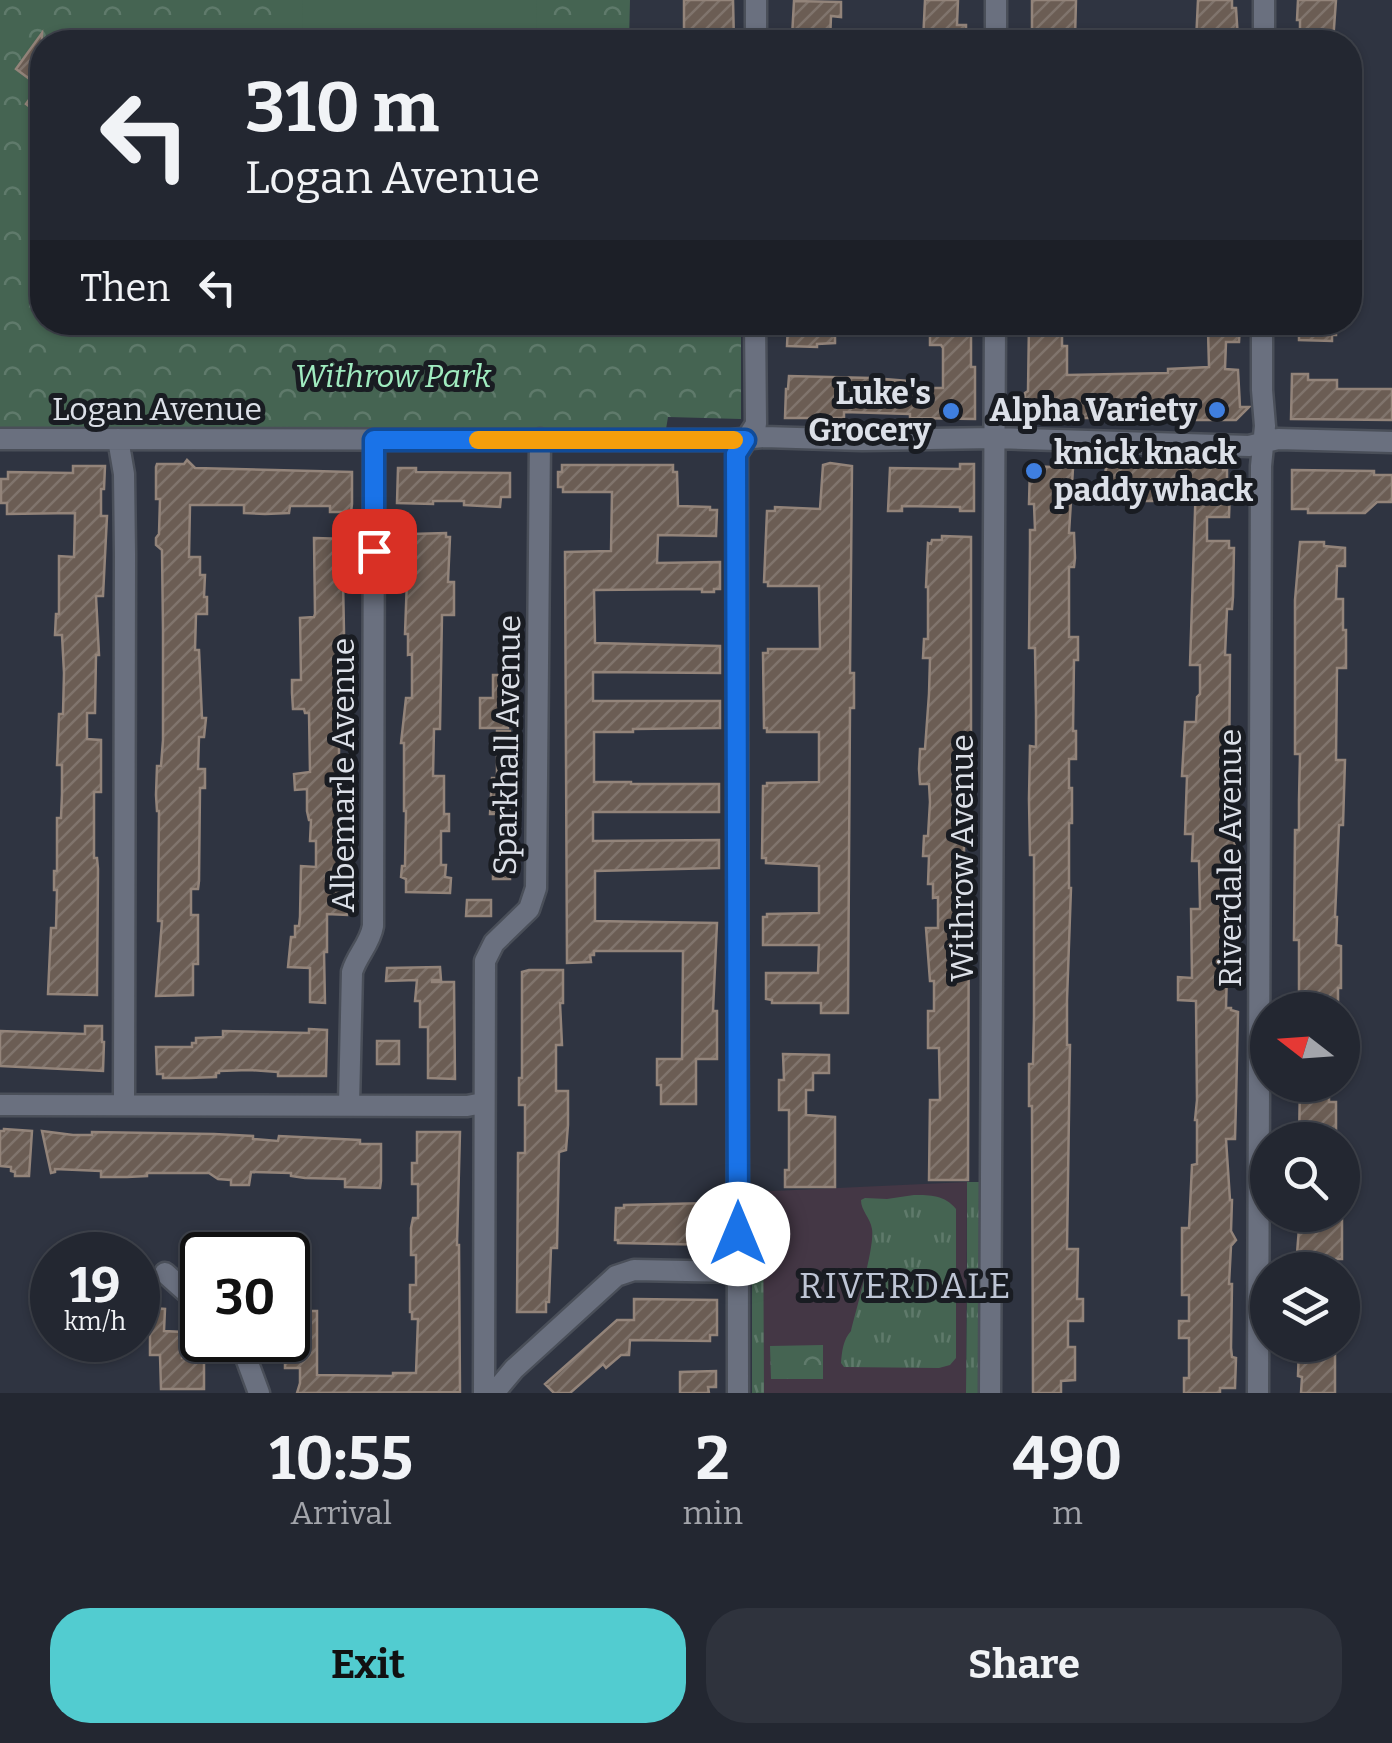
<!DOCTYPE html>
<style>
body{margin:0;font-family:Bitter,serif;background:#2f333d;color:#f1f3f6;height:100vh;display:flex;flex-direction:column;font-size:38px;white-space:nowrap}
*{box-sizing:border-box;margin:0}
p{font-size:32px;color:#a3a5ab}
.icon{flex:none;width:55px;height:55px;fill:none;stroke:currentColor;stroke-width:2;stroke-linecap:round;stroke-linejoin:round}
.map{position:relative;height:1393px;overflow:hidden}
.side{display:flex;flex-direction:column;background:#232731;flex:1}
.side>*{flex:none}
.guide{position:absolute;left:30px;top:30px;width:1332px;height:305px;border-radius:40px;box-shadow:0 2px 8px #0004,0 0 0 2px #40444d;background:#232731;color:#f1f3f6;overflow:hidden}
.needle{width:65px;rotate:287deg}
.fabs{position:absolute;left:1250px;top:992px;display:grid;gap:20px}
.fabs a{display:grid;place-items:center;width:110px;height:110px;border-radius:50%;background:#232731;box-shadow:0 2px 8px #0004,0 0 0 2px #40444d;font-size:50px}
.speed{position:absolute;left:30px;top:1232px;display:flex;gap:20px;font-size:50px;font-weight:700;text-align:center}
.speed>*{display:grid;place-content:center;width:130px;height:130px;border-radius:50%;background:#232731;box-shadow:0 2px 8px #0004,0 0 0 2px #40444d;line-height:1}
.speed small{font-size:25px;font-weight:400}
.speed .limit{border:5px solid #111;border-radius:15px;background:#fff;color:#111}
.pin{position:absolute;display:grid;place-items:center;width:85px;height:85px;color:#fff;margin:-42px;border-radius:20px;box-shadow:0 5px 15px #0006}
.me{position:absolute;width:110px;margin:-55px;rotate:0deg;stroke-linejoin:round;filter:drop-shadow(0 0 8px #0008)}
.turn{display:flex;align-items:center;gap:35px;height:210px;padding:0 50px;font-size:45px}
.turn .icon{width:130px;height:130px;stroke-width:2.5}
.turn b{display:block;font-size:70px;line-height:85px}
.then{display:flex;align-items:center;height:95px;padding:0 50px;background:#0003;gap:20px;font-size:38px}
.eta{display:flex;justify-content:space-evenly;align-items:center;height:170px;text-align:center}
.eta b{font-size:60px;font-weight:700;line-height:70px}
.action{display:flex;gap:20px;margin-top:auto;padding:20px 50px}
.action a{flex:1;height:115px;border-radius:40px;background:#52ccd0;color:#111;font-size:40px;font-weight:700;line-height:115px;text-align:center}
.action a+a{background:#2f333d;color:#f1f3f6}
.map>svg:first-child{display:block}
</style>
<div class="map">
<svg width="1392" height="1393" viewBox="0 0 1392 1393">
<defs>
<pattern id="grass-tufts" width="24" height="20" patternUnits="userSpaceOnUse" patternTransform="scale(2.5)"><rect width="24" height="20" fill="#456452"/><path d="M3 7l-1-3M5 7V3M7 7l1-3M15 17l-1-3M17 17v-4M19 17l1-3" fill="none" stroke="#5f7a6b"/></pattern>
<pattern id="park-crowns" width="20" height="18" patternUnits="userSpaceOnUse" patternTransform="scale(2.5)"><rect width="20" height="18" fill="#456452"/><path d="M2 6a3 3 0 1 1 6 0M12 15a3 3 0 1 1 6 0" fill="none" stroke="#5f7a6b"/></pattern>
<pattern id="building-hatch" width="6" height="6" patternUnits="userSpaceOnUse" patternTransform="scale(2.5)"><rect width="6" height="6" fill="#6b5d54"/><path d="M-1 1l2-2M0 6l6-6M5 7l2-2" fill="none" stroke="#80746d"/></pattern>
</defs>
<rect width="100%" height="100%" fill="#2f3441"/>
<path fill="#443745" d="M 967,1182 L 966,1393 L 752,1393 L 752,1192 Z"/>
<path fill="url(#grass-tufts)" d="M 967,1182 L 980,1182 L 980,1267 L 967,1274 Z
M 752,1192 L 763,1192 L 764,1393 L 752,1393 Z
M 914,1195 C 930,1195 945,1195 956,1209 L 956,1358 L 950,1365 L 939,1368 L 844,1367 L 841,1363 C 842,1351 843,1340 851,1331 C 856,1309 875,1247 872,1229 C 870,1217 861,1211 861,1200 L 865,1198 L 887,1199 Z
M 980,1283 L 979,1393 L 966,1393 L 967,1286 Z"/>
<path fill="url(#park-crowns)" d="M 0,0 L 630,0 L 629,42 L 42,42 L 42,322 L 741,323 L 741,419 L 668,417 L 666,429 L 0,429 Z
M 823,1345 L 823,1379 L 771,1379 L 770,1346 Z"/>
<path fill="#456452" d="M 303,0 L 537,0 L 536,42 L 302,42 Z
M 285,323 L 285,322 L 400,323 L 390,334 L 334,340 L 284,328 Z"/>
<path fill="url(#building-hatch)" stroke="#93847a" stroke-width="2.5" d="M 684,0 L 733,0 L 734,42 L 694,42 L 694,35 L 684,35 Z
M 925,0 L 958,0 L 957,25 L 966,25 L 966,42 L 923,42 Z
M 1032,0 L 1076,0 L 1075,39 L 1068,39 L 1068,42 L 1032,42 Z
M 1198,0 L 1232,0 L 1232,8 L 1236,8 L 1238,39 L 1231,39 L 1231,42 L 1196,42 Z
M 1298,0 L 1336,0 L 1333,42 L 1300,42 L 1300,20 L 1297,20 Z
M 794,1 L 841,2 L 841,17 L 831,16 L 830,42 L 794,42 L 794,37 L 792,37 Z
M 42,33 L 42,116 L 26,104 L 39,86 L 16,69 Z
M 818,322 L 818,326 L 835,326 L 835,343 L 817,344 L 817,347 L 787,346 L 788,323 Z
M 1296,322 L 1336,322 L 1336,335 L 1332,335 L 1332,341 L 1299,340 L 1299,335 L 1296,335 Z
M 942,324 L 971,325 L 971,367 L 975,367 L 975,419 L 910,418 L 910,414 L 844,412 L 844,418 L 785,418 L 786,389 L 788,389 L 789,376 L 872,378 L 908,381 L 908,388 L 943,388 L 943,348 L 941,345 L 930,345 L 930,327 L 942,328 Z
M 1029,324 L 1058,324 L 1058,327 L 1062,327 L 1062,346 L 1067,346 L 1067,375 L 1168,373 L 1168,369 L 1209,367 L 1208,330 L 1211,330 L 1211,325 L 1240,326 L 1239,342 L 1226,342 L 1225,369 L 1238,370 L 1240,407 L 1249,407 L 1236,420 L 1168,420 L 1168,417 L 1148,417 L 1148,411 L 1126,412 L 1125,409 L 1103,409 L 1102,418 L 1079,418 L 1079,414 L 1025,414 L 1025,393 L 1028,391 Z
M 1292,374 L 1308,374 L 1308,380 L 1337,380 L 1337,389 L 1392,389 L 1392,420 L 1291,419 Z
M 187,460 L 195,468 L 352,472 L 352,504 L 351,512 L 330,512 L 330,506 L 290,506 L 289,513 L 265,514 L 244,513 L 244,505 L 190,505 L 189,557 L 200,557 L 200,575 L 205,575 L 204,597 L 207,597 L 207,614 L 196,614 L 195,650 L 199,650 L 202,718 L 206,718 L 204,737 L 199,737 L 198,769 L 205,769 L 205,788 L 200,788 L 199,881 L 198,889 L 191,889 L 191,915 L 198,915 L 198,964 L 193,964 L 193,995 L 156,996 L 162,921 L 158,921 L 159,811 L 157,811 L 156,795 L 157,766 L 161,766 L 163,740 L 163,631 L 162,550 L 156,545 L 156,538 L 159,534 L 160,499 L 156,499 L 156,467 L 157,464 L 184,464 Z
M 830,463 L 852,466 L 850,673 L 854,673 L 854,708 L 850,708 L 848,1013 L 821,1013 L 821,1003 L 772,1003 L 772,1000 L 766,999 L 766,973 L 818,973 L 819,945 L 763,945 L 763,917 L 767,917 L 767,914 L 819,913 L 819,866 L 766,863 L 766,858 L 762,858 L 763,786 L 767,786 L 767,783 L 819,782 L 819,732 L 767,732 L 767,728 L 764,728 L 763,653 L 768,653 L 768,649 L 820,649 L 819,586 L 768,586 L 768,582 L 764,582 L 767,511 L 775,511 L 775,507 L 820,509 L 823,465 Z
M 960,464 L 974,464 L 974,511 L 960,511 L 960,507 L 902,506 L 902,511 L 888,511 L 890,468 L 960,469 Z
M 562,465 L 673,465 L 673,472 L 677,472 L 678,506 L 710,507 L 710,510 L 717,510 L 716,536 L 658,535 L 657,563 L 720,562 L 720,589 L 714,589 L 714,592 L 702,592 L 702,589 L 594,590 L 595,643 L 720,646 L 720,673 L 593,672 L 593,701 L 720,701 L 720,728 L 633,729 L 633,732 L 594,732 L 594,782 L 631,782 L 631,784 L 719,784 L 719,812 L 593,812 L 593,841 L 719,840 L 719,868 L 595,871 L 595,921 L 717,923 L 713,1011 L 717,1011 L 717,1059 L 696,1059 L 696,1104 L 661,1104 L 661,1085 L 657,1085 L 657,1059 L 682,1059 L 683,951 L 594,951 L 594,955 L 590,955 L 591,962 L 567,963 L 565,552 L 611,551 L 612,492 L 563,492 L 563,487 L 558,487 L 558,472 L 562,472 Z
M 73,466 L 105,466 L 104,489 L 101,489 L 101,516 L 107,516 L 103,596 L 96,596 L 99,655 L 96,655 L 95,713 L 87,713 L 87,739 L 101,740 L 101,792 L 94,792 L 94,858 L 97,858 L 98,869 L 97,995 L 48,994 L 51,928 L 56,928 L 57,890 L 54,890 L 54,871 L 57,871 L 57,818 L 61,818 L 62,794 L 62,765 L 57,765 L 59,714 L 63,714 L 64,673 L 62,635 L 55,635 L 56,614 L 59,614 L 59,556 L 74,557 L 75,513 L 7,514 L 7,503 L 1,503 L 1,479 L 8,479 L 8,472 L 73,473 Z
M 1030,466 L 1073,468 L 1069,533 L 1074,533 L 1075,558 L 1074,567 L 1069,567 L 1069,637 L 1078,637 L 1078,660 L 1074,660 L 1073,731 L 1076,731 L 1076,759 L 1069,759 L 1069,788 L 1072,788 L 1072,823 L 1069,823 L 1069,888 L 1071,888 L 1067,1000 L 1067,1045 L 1070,1045 L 1067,1249 L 1078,1249 L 1077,1299 L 1083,1299 L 1083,1321 L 1068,1321 L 1068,1347 L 1075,1347 L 1075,1380 L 1061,1381 L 1061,1393 L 1033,1393 L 1032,1106 L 1029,1106 L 1029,1064 L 1033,1064 L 1034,1017 L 1034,855 L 1030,855 L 1029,799 L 1030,746 L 1036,747 L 1036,713 L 1035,648 L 1029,648 L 1030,545 L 1030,530 L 1035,530 L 1034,504 L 1029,504 Z
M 1106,466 L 1223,467 L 1223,470 L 1227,470 L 1227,483 L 1230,488 L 1229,517 L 1207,517 L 1207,541 L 1229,541 L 1229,548 L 1234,548 L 1233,597 L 1232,609 L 1227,609 L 1225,655 L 1230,655 L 1229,784 L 1234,784 L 1235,813 L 1233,971 L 1227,971 L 1226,1008 L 1231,1008 L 1231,1010 L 1238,1012 L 1236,1102 L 1235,1139 L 1226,1139 L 1230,1200 L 1232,1200 L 1231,1231 L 1236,1240 L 1231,1246 L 1229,1284 L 1232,1284 L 1231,1348 L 1232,1357 L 1236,1358 L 1235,1388 L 1220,1388 L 1220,1393 L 1184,1393 L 1184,1378 L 1189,1378 L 1189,1338 L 1179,1338 L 1179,1321 L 1189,1321 L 1189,1295 L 1182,1295 L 1182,1228 L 1189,1228 L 1192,1165 L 1197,1164 L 1197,1120 L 1195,1120 L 1197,1100 L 1196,1001 L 1178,1000 L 1178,977 L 1192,978 L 1191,909 L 1200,909 L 1200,907 L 1199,861 L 1192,861 L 1193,834 L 1185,834 L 1187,776 L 1182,776 L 1185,722 L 1196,722 L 1197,697 L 1200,694 L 1200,665 L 1190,665 L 1196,481 L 1161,480 L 1161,501 L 1133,501 L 1133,495 L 1114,495 L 1113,489 L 1104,489 Z
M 398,468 L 416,468 L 416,472 L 510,473 L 510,497 L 501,497 L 500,507 L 464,505 L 464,501 L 433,501 L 433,504 L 397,503 Z
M 1292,470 L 1374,471 L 1374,475 L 1392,475 L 1392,502 L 1377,502 L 1365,513 L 1308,513 L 1308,509 L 1292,509 Z
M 446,533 L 446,537 L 450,537 L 448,582 L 454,582 L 454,615 L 442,615 L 440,729 L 434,729 L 433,776 L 444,776 L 444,814 L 449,814 L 449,831 L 441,831 L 441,865 L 446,865 L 445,877 L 451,878 L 450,893 L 406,892 L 406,879 L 401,877 L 402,866 L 405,866 L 406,811 L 404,811 L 404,743 L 401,743 L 406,698 L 412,698 L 412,654 L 408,655 L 408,634 L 405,634 L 407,579 L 402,579 L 403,557 L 411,557 L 411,534 Z
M 942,536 L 971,537 L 971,745 L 970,787 L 964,787 L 965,813 L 970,813 L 969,832 L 964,832 L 964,861 L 969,862 L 968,1180 L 929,1180 L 930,1100 L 940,1100 L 939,1048 L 928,1048 L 928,1011 L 934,1011 L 934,981 L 930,981 L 926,928 L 938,928 L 938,897 L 933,898 L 933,884 L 928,884 L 929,856 L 923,856 L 924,836 L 928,836 L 930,802 L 929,784 L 920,784 L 919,769 L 920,749 L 925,749 L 929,694 L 930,658 L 923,658 L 924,639 L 928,639 L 928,587 L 926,587 L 928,543 L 931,544 L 932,540 L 942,540 Z
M 314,538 L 349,539 L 348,581 L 343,580 L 346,738 L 343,738 L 343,742 L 339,742 L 339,792 L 344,792 L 344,812 L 346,812 L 346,882 L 348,882 L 348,896 L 347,915 L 327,914 L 327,952 L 324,952 L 325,1003 L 310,1002 L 310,968 L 288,967 L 291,937 L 295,937 L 295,926 L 299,926 L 300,917 L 301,866 L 316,867 L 316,841 L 310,841 L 311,820 L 309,820 L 307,811 L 307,789 L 295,790 L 294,774 L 310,772 L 309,713 L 305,713 L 304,709 L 293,709 L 292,693 L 292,680 L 301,680 L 300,618 L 314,617 L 315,614 Z
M 1300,542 L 1324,542 L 1324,546 L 1345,548 L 1345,566 L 1337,566 L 1336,599 L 1343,599 L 1343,630 L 1346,630 L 1346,668 L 1337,668 L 1336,760 L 1345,760 L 1343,825 L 1339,825 L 1335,917 L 1337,917 L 1336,945 L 1341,946 L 1341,988 L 1338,988 L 1338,1006 L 1329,1008 L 1299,1008 L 1299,940 L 1294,940 L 1295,830 L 1299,830 L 1299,800 L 1300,754 L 1295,754 L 1295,600 Z
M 493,675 L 510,675 L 510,692 L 507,692 L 508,728 L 480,728 L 480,698 L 493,698 Z
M 497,731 L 510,731 L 510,814 L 490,814 L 492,778 L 497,778 Z
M 509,863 L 510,879 L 493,879 L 493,864 Z
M 467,900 L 491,900 L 491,916 L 466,916 Z
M 440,967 L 441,980 L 432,980 L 432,982 L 454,982 L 455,1079 L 428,1078 L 428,1027 L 420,1027 L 420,1001 L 415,1001 L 417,980 L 386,981 L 387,968 Z
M 529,970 L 563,970 L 563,1003 L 560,1003 L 562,1045 L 556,1045 L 556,1091 L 568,1091 L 568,1125 L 566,1150 L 559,1152 L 557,1248 L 551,1248 L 549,1302 L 546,1302 L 546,1312 L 517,1312 L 518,1153 L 525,1153 L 525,1105 L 519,1105 L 519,1078 L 522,1078 L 522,972 Z
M 85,1026 L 102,1026 L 102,1042 L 104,1042 L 103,1071 L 0,1066 L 0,1031 L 85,1034 Z
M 309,1029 L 327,1030 L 326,1076 L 278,1076 L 278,1072 L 249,1070 L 219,1071 L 219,1073 L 216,1073 L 216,1077 L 189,1078 L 163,1078 L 163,1074 L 157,1074 L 156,1047 L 192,1047 L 192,1043 L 196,1043 L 196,1038 L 223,1037 L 223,1031 L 309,1033 Z
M 377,1041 L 399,1041 L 399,1064 L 377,1064 Z
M 783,1054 L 829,1055 L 829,1073 L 813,1073 L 813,1090 L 806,1090 L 806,1115 L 835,1117 L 835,1187 L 785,1187 L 785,1170 L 789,1170 L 789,1110 L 779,1110 L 779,1080 L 784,1080 Z
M 1300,1085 L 1329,1085 L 1329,1102 L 1336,1102 L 1336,1140 L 1299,1140 Z
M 4,1129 L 32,1131 L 29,1176 L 15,1176 L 15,1172 L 11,1171 L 11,1167 L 0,1166 L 0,1131 L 4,1131 Z
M 42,1131 L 73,1135 L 92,1135 L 92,1132 L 214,1134 L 253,1136 L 253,1139 L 278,1141 L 279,1136 L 360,1140 L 360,1144 L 381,1144 L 381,1181 L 380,1188 L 345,1187 L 345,1179 L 305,1178 L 291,1176 L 291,1173 L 251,1172 L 249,1185 L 231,1185 L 231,1180 L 218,1179 L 209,1173 L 147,1173 L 147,1176 L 127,1177 L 101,1177 L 101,1171 L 55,1169 L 55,1172 L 51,1173 Z
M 417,1132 L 460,1132 L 457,1245 L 459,1245 L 460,1392 L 297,1393 L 300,1383 L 300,1368 L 285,1368 L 285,1340 L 288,1340 L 288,1289 L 305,1289 L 305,1311 L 317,1311 L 317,1375 L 393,1376 L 393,1373 L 416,1373 L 418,1319 L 412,1319 L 412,1312 L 410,1312 L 410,1285 L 416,1285 L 416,1255 L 411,1255 L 411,1228 L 413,1218 L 418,1218 L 418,1184 L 412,1184 L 412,1163 L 417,1163 Z
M 709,1203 L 709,1207 L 718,1207 L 717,1245 L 618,1243 L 618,1240 L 615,1240 L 616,1208 L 624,1208 L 624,1205 Z
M 1300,1215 L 1342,1215 L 1342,1259 L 1336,1259 L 1336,1270 L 1300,1270 L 1300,1254 L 1297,1254 Z
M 634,1299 L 717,1300 L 717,1335 L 710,1335 L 710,1341 L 630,1340 L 629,1355 L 621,1355 L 606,1368 L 603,1364 L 570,1393 L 554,1393 L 545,1384 L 617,1320 L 634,1320 Z
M 138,1307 L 165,1309 L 164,1331 L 183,1332 L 182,1358 L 204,1358 L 204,1389 L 161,1389 L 160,1355 L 150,1355 L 150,1331 L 138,1331 Z
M 1299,1345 L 1335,1345 L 1335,1393 L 1301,1393 L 1302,1377 L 1298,1376 Z
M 716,1371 L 716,1387 L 708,1387 L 709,1393 L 680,1393 L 680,1372 Z"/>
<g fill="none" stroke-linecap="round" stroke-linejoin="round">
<defs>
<path id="minor" d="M 756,42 L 756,0
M 996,42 L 996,0
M 1264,42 L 1264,0
M 0,439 L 731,440 L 764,437 L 862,440 L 995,438 L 1249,446 L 1278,439 L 1392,442
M 118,439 L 124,474 L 125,554 L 124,1105
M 0,1105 L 467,1106 L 483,1103
M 349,1105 L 352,972 C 357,955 370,944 373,926 L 374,440
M 165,1273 L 202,1306
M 235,1340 L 245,1355 L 259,1393
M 484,1393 L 485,961 L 494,943 L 529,909 L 536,888 L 540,439
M 494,1393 L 514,1369 L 616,1276 L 634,1270 L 738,1272
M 738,1393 L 737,454 L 756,424 L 755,322
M 990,1393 L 995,322
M 1258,1393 L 1261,466 L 1265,426 L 1262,390 L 1262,322"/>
</defs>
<use href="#minor" stroke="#4a4f59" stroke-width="25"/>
<use href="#minor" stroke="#6a707f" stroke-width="20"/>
</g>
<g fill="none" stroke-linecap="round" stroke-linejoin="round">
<defs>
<path id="route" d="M 374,551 L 374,440 L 745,440 L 736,454 L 738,1234"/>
</defs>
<use href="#route" stroke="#114b97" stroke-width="25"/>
<use href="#route" stroke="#1a73e8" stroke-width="18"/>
<path stroke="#f59e0b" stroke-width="18" d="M 478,440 L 734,440"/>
</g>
<g fill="#3f7fe0" stroke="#191c22" stroke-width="4">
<circle cx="1217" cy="410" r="10"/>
<circle cx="951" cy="411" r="10"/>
<circle cx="1034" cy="471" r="10"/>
</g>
<g text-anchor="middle" stroke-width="10" stroke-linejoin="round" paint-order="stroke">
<g font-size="32" font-style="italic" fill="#a0ecc0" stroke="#191c22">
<text x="393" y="387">Withrow Park</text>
</g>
<g font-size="32" font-weight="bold" fill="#dce0e8" stroke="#191c22" text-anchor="end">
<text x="931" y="404">Luke's<tspan x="931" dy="37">Grocery</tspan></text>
<text x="1197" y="421">Alpha Variety</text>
<text x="1054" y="464" text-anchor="start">knick knack<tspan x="1054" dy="37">paddy whack</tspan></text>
</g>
<g font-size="32" fill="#dce0e8" stroke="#191c22">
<text x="157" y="420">Logan Avenue</text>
<text transform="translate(507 745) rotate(-89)" y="11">Sparkhall Avenue</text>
<text transform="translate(343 775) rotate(-90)" y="11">Albemarle Avenue</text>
<text transform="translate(962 858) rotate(-90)" y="11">Withrow Avenue</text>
<text transform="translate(1230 858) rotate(-90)" y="11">Riverdale Avenue</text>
</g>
<g font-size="35" letter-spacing="2.5" fill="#bec5d5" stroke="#191c22">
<text x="906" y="1298">RIVERDALE</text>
</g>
</g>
</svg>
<div class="fabs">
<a><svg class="needle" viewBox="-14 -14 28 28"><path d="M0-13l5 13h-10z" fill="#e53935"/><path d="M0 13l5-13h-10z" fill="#a3a5ab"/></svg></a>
<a><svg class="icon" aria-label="search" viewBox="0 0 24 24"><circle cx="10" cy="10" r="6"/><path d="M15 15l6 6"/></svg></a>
<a><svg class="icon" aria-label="layers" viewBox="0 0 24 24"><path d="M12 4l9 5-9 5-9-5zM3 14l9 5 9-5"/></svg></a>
</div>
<div class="speed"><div>19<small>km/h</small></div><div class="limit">30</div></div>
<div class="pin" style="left:374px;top:551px;background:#d93025"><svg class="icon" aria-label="arrive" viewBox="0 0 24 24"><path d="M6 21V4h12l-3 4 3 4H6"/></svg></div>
<svg class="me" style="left:738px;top:1234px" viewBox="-20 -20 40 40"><circle r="19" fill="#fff"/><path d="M0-13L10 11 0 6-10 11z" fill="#1a73e8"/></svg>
<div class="guide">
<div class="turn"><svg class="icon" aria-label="left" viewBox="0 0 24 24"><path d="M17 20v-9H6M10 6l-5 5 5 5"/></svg><div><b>310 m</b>Logan Avenue</div></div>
<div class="then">Then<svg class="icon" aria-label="left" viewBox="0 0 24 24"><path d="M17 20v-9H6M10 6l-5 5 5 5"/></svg></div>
</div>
</div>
<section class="side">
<div class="eta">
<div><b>10:55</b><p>Arrival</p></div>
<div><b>2</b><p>min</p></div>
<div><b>490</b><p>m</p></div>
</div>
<div class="action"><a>Exit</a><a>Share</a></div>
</section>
